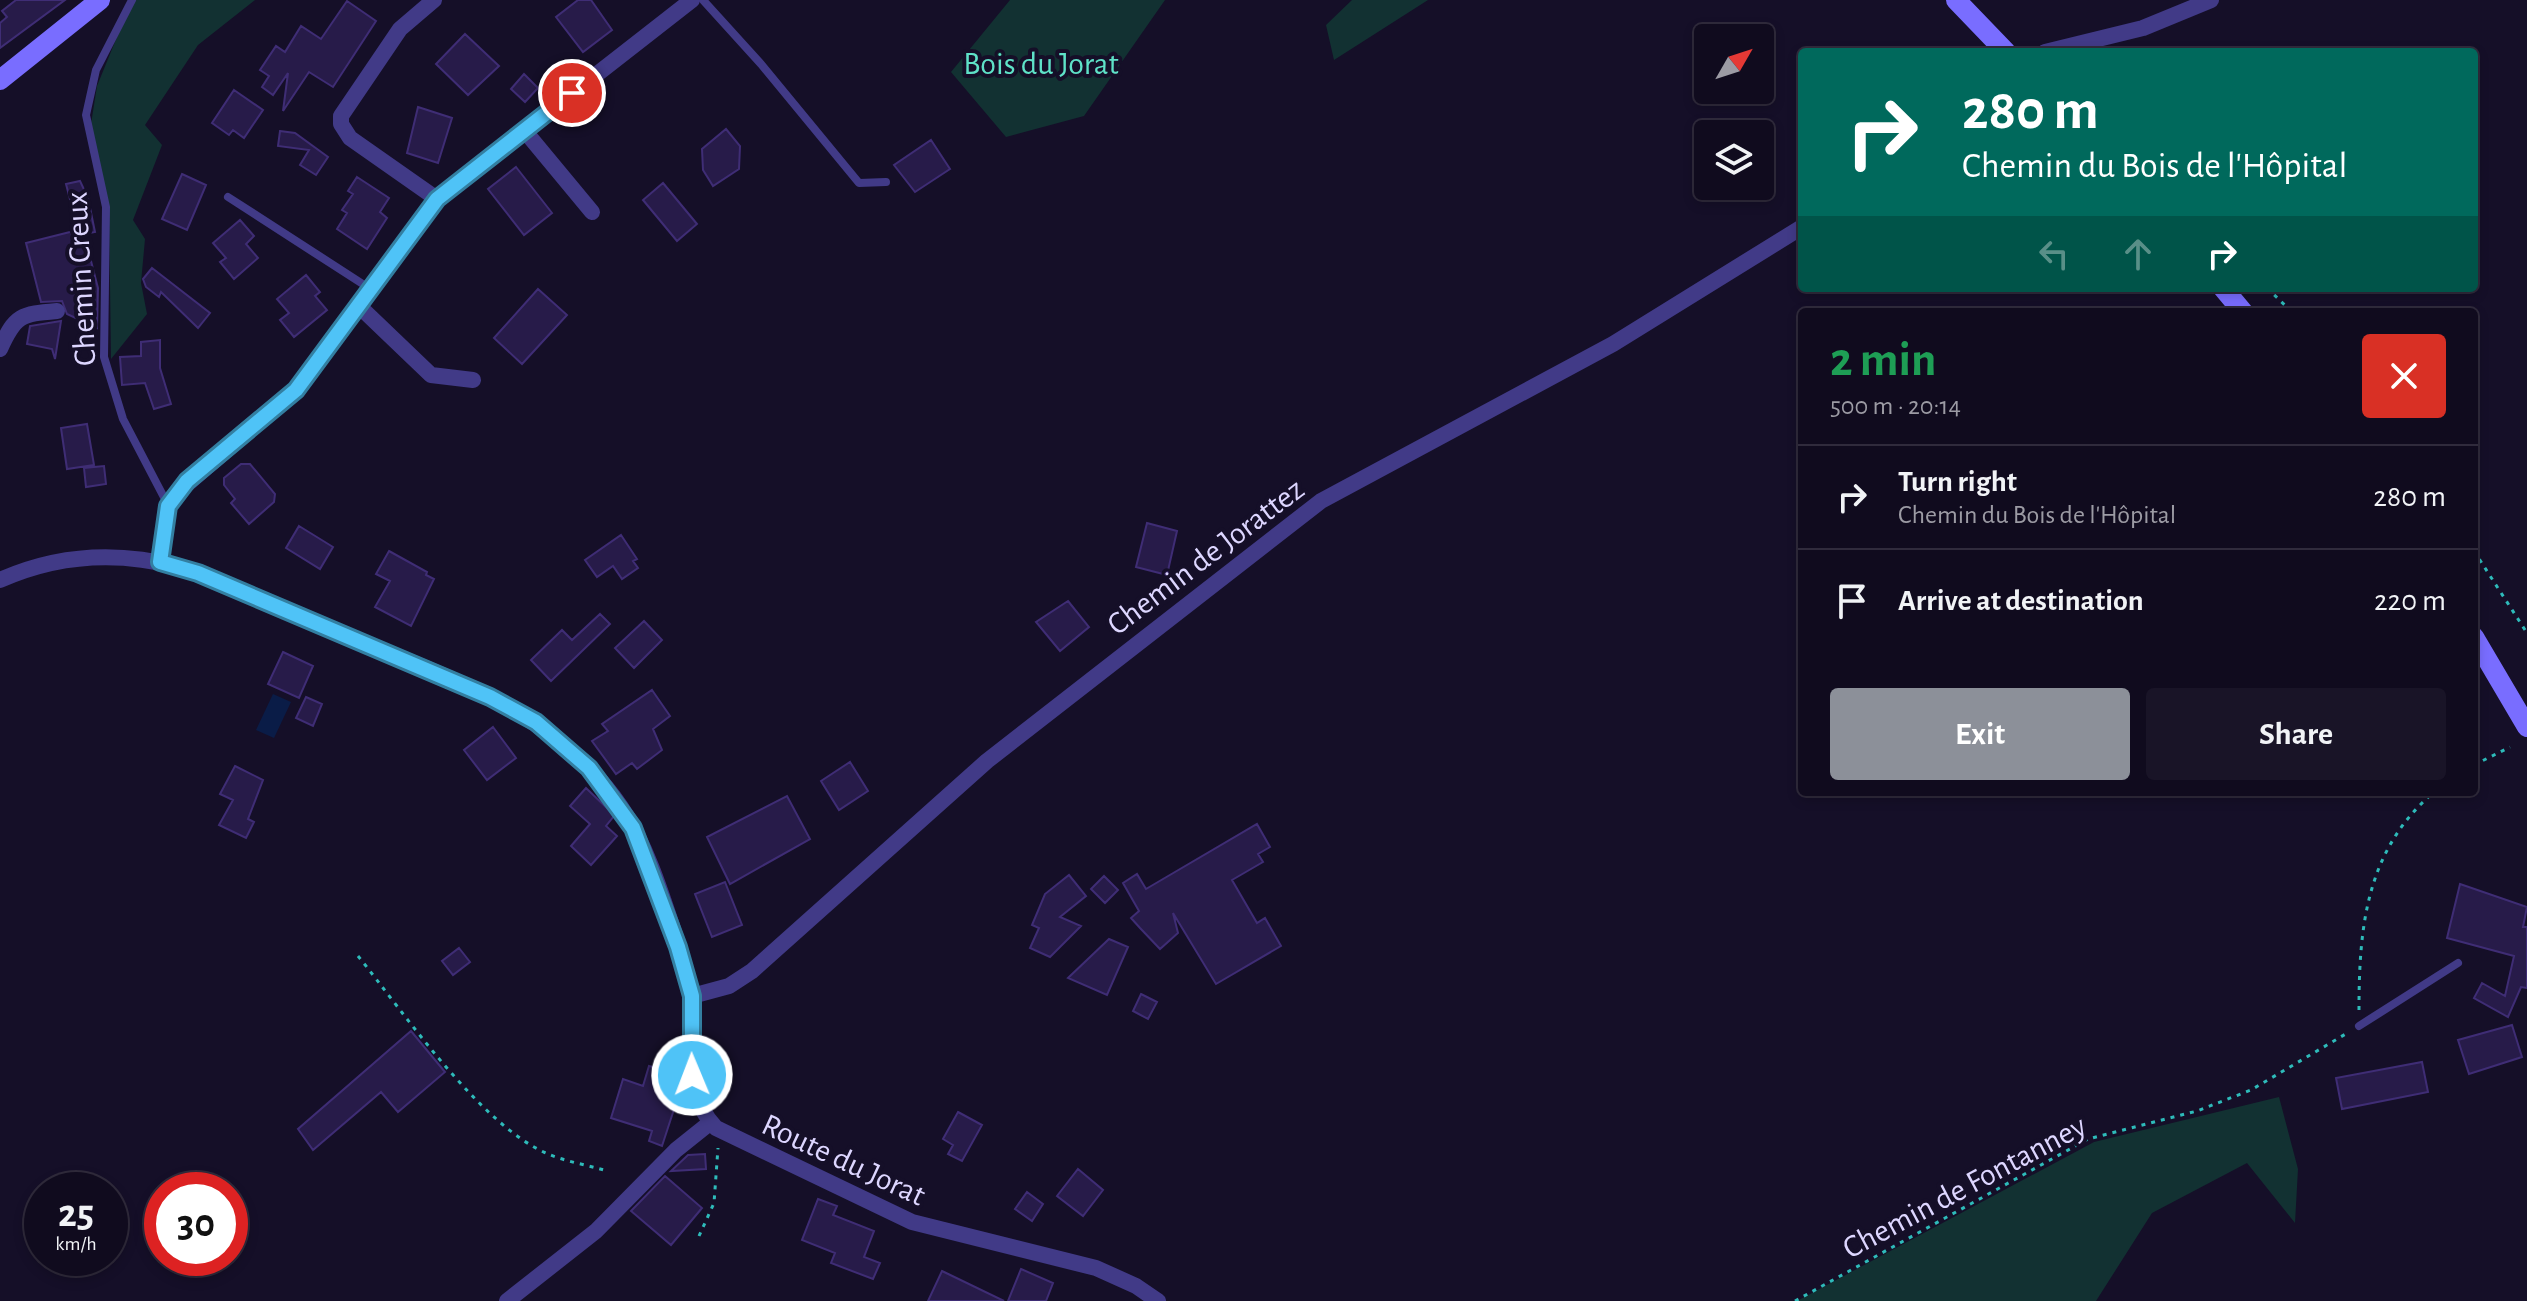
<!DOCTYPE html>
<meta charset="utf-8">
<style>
body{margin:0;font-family:"Alegreya Sans",sans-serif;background:#191427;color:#f1f3f6;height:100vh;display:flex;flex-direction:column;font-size:30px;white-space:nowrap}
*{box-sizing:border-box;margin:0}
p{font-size:26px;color:#9c9ba4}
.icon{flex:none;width:44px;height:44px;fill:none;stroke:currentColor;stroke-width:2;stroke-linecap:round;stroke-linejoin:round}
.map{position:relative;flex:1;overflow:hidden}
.side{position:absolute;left:1798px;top:308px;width:680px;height:488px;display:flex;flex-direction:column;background:#100b1e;border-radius:8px;box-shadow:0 4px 12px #0003,0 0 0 2px #302b3c}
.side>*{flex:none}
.top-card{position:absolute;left:1798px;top:48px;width:680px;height:244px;border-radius:8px;box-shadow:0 4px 12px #0003,0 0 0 2px #302b3c;background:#00695c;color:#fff;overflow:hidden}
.needle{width:52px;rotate:51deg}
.fabs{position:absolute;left:1694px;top:24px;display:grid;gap:16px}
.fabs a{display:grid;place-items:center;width:80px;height:80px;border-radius:8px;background:#100b1e;box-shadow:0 4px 12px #0003,0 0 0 2px #302b3c;font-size:40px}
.speed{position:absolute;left:24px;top:1172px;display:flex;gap:16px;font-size:40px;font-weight:700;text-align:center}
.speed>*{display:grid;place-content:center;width:104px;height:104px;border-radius:50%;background:#100b1e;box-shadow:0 4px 12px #0003,0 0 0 2px #302b3c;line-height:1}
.speed small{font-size:20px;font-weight:400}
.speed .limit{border:12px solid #d22;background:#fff;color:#111}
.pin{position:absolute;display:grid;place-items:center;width:68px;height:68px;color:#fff;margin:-34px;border:4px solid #fff;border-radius:50%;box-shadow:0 2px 8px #0007}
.me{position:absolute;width:88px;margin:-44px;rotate:359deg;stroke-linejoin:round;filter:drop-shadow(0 0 6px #0008)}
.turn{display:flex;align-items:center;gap:28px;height:168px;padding:0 32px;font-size:36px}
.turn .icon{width:104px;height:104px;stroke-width:2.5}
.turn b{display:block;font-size:56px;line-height:68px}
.lanes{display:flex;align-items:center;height:76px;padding:0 32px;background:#0003;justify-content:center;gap:40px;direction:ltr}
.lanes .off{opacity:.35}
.round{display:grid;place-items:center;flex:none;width:84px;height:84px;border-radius:8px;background:#191427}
.head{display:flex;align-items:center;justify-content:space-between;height:136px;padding:0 32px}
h1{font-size:48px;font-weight:600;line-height:60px;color:#1e9e55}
.action{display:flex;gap:16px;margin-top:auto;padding:16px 32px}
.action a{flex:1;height:92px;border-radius:8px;background:#8c9099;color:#fff;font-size:32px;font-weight:600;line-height:92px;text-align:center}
.action a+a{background:#191427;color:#f1f3f6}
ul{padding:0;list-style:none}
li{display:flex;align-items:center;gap:24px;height:104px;padding:0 32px;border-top:2px solid #302b3c}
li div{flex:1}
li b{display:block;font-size:30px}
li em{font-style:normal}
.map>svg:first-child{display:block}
</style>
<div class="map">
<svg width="2527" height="1301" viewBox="0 0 2527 1301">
<rect width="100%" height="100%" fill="#150f28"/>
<path fill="#123132" d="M 132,0 L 255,0 L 198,45 L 145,125 L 162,145 L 133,220 L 145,239 L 141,283 L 147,314 L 111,359 L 109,207 L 91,124 L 97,86 Z
M 1010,0 L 1165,0 L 1084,116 L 1006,137 L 951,72 Z
M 1352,0 L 1428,0 L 1334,60 L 1326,25 Z
M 2279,1097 L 2298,1169 L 2295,1223 L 2247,1163 L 2152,1213 L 2096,1301 L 1797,1301 L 2094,1142 Z"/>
<path fill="#0a1c47" d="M 273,694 L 291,702 L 274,738 L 256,730 Z"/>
<path fill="#271b49" stroke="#3f2d75" stroke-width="2" d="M 16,0 L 65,0 L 0,48 L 0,23 L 7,17 L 2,11 Z
M 578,0 L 591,0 L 612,30 L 583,52 L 556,17 Z
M 347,1 L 376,21 L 333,87 L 309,72 L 283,111 L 288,73 L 273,95 L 262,87 L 269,76 L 260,70 L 276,46 L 285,52 L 301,26 L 321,39 Z
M 465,34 L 499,66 L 468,95 L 436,64 Z
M 524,74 L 538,88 L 525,102 L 511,89 Z
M 234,90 L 263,110 L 244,138 L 233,130 L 229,135 L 212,123 Z
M 418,107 L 452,118 L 438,163 L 407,153 Z
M 726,129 L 740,146 L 739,169 L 713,186 L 703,170 L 702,149 Z
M 280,131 L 295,133 L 328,157 L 316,175 L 300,165 L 309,150 L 278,146 Z
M 931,140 L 950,169 L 915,192 L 894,165 Z
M 516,167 L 552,213 L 524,235 L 488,189 Z
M 182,174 L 206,185 L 187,230 L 162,219 Z
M 357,177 L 389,198 L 380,212 L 387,218 L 367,249 L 337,229 L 347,213 L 342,210 L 353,194 L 348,191 Z
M 80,181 L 88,198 L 95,232 L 84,234 L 98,288 L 97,328 L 67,314 L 62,301 L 41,302 L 26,243 L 78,230 L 66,184 Z
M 663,183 L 697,224 L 677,241 L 643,200 Z
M 240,220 L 254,236 L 246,244 L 258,258 L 234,279 L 220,262 L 226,258 L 213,243 Z
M 152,268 L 210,313 L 198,328 L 161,292 L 159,297 L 146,287 L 143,279 Z
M 306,275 L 320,292 L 315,296 L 327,310 L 294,337 L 280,320 L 289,313 L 277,299 Z
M 538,289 L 567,315 L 522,364 L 494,338 Z
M 61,321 L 55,359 L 52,349 L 27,344 L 30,326 Z
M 160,340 L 160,368 L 171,404 L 154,409 L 145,383 L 122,385 L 120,357 L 141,356 L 141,342 Z
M 87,424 L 94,465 L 67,469 L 61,428 Z
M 241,464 L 250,464 L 275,494 L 274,502 L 249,524 L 231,503 L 235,499 L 224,485 L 224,478 Z
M 104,466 L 106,484 L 86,487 L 84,468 Z
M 1147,523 L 1177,531 L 1167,575 L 1136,567 Z
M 299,526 L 333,547 L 320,569 L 286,548 Z
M 621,535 L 637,559 L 633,561 L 638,568 L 622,579 L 613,566 L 597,577 L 585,560 Z
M 389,551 L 427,572 L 426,575 L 434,579 L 411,626 L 375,607 L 390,581 L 376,574 Z
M 1068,601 L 1089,627 L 1060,651 L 1036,622 Z
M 600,614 L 610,624 L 551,681 L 531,660 L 562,630 L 572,640 Z
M 644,621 L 662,640 L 634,668 L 615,648 Z
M 283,652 L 313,666 L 299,698 L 268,684 Z
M 652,690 L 670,716 L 653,729 L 662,750 L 637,769 L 632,763 L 616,774 L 592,741 L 608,731 L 602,724 Z
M 306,697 L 322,704 L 313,726 L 296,718 Z
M 493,727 L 516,758 L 487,780 L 464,750 Z
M 850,762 L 868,791 L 839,810 L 821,781 Z
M 235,766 L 263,780 L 248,819 L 254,822 L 246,838 L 219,825 L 233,800 L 220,794 Z
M 586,788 L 612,813 L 614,816 L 606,826 L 617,836 L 591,865 L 571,846 L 590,824 L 570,806 Z
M 787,796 L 810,839 L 730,884 L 707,837 Z
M 1257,824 L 1270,847 L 1258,854 L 1263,862 L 1232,880 L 1257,923 L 1265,918 L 1281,946 L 1216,984 L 1173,913 L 1178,933 L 1160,949 L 1140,928 L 1131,918 L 1139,911 L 1123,883 L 1137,874 L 1146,889 Z
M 1069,875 L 1086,896 L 1060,917 L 1081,926 L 1050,957 L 1030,948 L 1039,928 L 1032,925 L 1045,894 Z
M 1104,876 L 1118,890 L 1105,903 L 1091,889 Z
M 725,882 L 742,925 L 712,937 L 695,894 Z
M 2460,884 L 2527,907 L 2523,927 L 2527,927 L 2527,988 L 2521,987 L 2508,1017 L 2474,998 L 2482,983 L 2505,996 L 2514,956 L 2447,938 Z
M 1109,939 L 1128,947 L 1107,995 L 1068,978 Z
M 459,948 L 470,962 L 453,975 L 442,961 Z
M 1141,994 L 1157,1002 L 1148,1019 L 1133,1011 Z
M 2512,1025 L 2522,1057 L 2469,1074 L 2458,1040 Z
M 411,1031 L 445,1072 L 398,1112 L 381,1092 L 313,1150 L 298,1129 Z
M 2422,1062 L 2428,1092 L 2342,1109 L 2336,1078 Z
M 649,1066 L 673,1072 L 667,1093 L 678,1097 L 662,1146 L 649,1141 L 652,1131 L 611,1118 L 623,1079 L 643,1086 Z
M 958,1112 L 982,1125 L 962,1161 L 948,1154 L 953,1145 L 943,1139 Z
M 705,1154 L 706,1169 L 671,1171 L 688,1155 Z
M 1078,1169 L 1103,1190 L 1083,1216 L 1057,1196 Z
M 665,1176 L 702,1208 L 671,1245 L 631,1211 Z
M 1027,1192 L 1043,1204 L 1032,1221 L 1015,1209 Z
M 818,1199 L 837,1206 L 833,1215 L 874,1231 L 864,1257 L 880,1263 L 873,1279 L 831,1263 L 835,1253 L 802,1240 Z
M 1021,1269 L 1053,1283 L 1046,1301 L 1008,1301 Z
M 942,1271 L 1004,1301 L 928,1301 Z"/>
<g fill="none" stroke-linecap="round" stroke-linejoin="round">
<path stroke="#2ebbba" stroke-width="3" stroke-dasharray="4 6" stroke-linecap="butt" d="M 2267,288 L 2292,312
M 2474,551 L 2527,633
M 2474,765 L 2510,747
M 358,956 C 405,1014 480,1125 548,1154 C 567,1162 588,1165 607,1171
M 2359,1010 C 2359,927 2366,850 2434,792
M 699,1236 L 714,1203 L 718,1148
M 1795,1301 L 2088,1139 L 2197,1111 L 2251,1090 L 2349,1032"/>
<path stroke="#413a87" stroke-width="8" d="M 132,0 L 96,70 L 86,115 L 106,207 L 104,357 L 123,419 L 168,505
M 703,0 L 761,64 L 859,183 L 886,182
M 228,197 L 372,290
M 2359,1026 L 2458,963"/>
<path stroke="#413a87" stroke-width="16" d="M 434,0 L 400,29 L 341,116 L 341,124 L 350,138 L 437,199
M 2045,52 L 2143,28 L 2211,0
M 524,130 L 592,212
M 360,307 L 431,375 L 473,380
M 0,349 C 15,315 21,314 57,311
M 160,562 L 168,506 L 178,492 L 296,390 L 437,199 L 692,0
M 0,580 C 58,554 118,551 179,567 C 235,586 288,611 342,634 C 444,676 556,711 621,807 C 648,847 664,902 679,947 C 684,964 691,983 692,1000 C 694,1044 682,1093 716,1128 L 912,1222 L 1096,1268 L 1136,1286 L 1158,1301
M 692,996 L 729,986 L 752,971 L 987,761 L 1321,501 L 1613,344 L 1802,227
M 507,1301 L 596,1231 L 676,1150 L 711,1122"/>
<path stroke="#796dff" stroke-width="20" d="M 1956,0 L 2006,52
M 0,80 L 100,0
M 2223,288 L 2243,312
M 2474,637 L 2527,727"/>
</g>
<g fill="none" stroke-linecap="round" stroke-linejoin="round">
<defs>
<path id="route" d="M 572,93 L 437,199 L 296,390 L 187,481 L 168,506 L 160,562 L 198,573 L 490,697 L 536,722 L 589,768 L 633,828 L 678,947 L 692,996 L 692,1075"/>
</defs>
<use href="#route" stroke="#337fa1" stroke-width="20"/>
<use href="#route" stroke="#4fc3f7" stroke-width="14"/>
</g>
<g text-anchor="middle" stroke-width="8" stroke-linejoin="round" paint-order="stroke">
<g font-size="32" fill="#5fe2c8" stroke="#150f28">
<text x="1041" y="74">Bois du Jorat</text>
</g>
<g font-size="32" fill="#ddd6ff" stroke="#150f28">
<text transform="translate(80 279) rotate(-93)" y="11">Chemin Creux</text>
<text transform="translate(1205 556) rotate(-37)" y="11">Chemin de Jorattez</text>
<text transform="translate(844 1159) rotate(25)" y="11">Route du Jorat</text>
<text transform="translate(1964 1186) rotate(-28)" y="11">Chemin de Fontanney</text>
</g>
</g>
</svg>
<div class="fabs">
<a><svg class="needle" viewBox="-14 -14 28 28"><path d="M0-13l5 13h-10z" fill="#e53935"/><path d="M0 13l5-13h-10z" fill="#9c9ba4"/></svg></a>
<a><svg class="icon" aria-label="layers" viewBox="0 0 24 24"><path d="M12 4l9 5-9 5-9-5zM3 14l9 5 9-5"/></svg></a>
</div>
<div class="speed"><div>25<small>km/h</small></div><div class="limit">30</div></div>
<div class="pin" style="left:572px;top:93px;background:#d93025"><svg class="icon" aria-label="arrive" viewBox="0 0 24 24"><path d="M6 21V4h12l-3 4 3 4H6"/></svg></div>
<svg class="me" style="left:692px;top:1075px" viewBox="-20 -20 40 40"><circle r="17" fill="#4fc3f7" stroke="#fff" stroke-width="3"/><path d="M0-11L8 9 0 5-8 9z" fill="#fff"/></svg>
<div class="top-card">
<div class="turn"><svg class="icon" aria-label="right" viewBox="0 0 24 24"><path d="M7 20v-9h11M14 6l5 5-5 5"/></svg><div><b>280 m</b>Chemin du Bois de l'Hôpital</div></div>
<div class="lanes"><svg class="icon off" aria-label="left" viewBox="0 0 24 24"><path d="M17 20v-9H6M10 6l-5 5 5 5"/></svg><svg class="icon off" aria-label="ahead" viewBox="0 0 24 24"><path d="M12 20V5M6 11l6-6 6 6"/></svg><svg class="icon" aria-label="right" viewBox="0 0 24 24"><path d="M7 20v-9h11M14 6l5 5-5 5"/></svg></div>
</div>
<section class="side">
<div class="head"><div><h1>2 min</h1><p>500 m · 20:14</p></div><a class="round" style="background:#d93025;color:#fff"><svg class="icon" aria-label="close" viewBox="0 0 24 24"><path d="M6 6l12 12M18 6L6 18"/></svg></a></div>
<ul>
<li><svg class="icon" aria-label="right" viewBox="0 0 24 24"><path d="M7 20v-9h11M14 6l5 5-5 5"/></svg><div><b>Turn right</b><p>Chemin du Bois de l'Hôpital</p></div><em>280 m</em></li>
<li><svg class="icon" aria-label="arrive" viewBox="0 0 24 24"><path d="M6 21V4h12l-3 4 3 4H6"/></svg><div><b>Arrive at destination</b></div><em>220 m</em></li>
</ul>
<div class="action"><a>Exit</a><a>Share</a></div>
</section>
</div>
